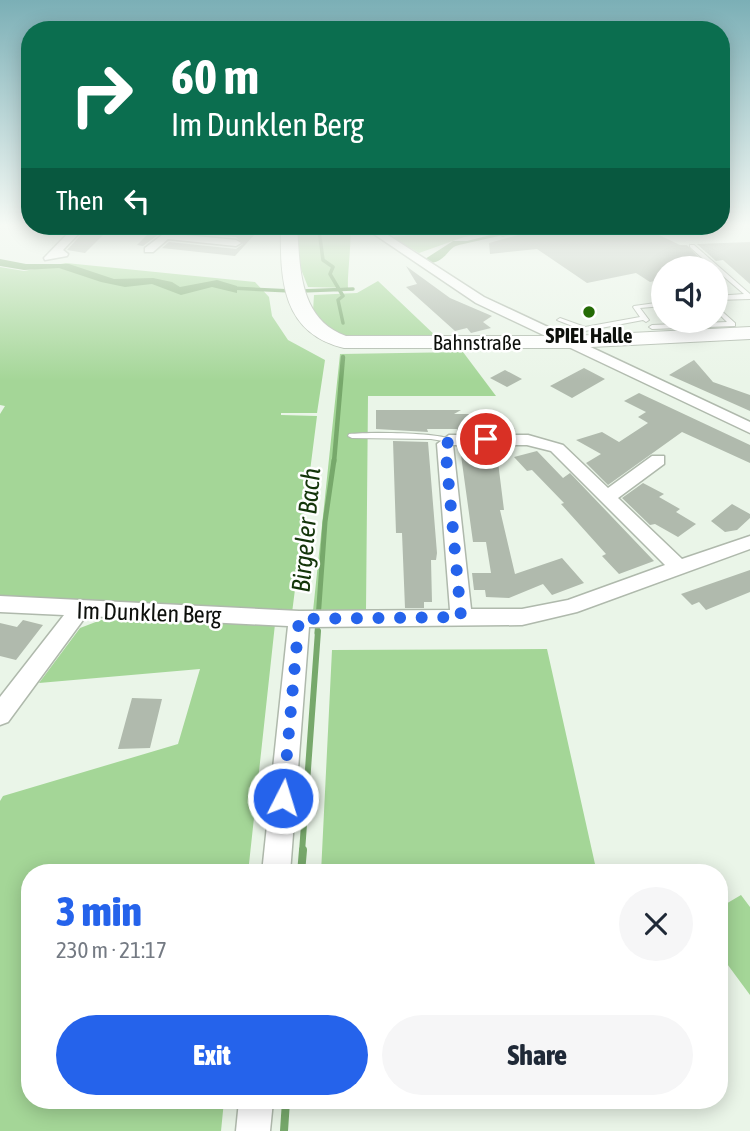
<!DOCTYPE html>
<meta charset="utf-8">
<style>
body{margin:0;font-family:"Asap Condensed",sans-serif;background:#f6f6f7;color:#1f2937;height:100vh;display:flex;flex-direction:column;font-size:26px;white-space:nowrap}
*{box-sizing:border-box;margin:0}
p{font-size:23px;color:#747a83}
.icon{flex:none;width:38px;height:38px;fill:none;stroke:currentColor;stroke-width:2;stroke-linecap:round;stroke-linejoin:round}
.map{position:relative;flex:1;overflow:hidden}
.sheet{position:absolute;left:21px;top:864px;width:707px;height:245px;display:flex;flex-direction:column;background:#fff;border-radius:28px;box-shadow:0 4px 18px #0003}
.sheet>*{flex:none}
.guide{position:absolute;left:21px;top:21px;width:709px;height:214px;border-radius:28px;box-shadow:0 4px 18px #0003;background:#0b6e4f;color:#fff;overflow:hidden}
.tools{position:absolute;left:651px;top:256px;display:grid;gap:14px}
.tools a{display:grid;place-items:center;width:77px;height:77px;border-radius:50%;background:#fff;box-shadow:0 4px 18px #0003;font-size:35px}
.pin{position:absolute;display:grid;place-items:center;width:60px;height:60px;color:#fff;margin:-30px;border:4px solid #fff;border-radius:50%;box-shadow:0 2px 7px #0007}
.me{position:absolute;width:77px;margin:-38px;rotate:5deg;stroke-linejoin:round;filter:drop-shadow(0 0 5px #0008)}
.turn{display:flex;align-items:center;gap:24px;height:147px;padding:0 35px;font-size:32px}
.turn .icon{width:91px;height:91px;stroke-width:2.5}
.turn b{display:block;font-size:49px;line-height:60px}
.then{display:flex;align-items:center;height:66px;padding:0 35px;background:#0003;gap:14px;font-size:26px}
.round{display:grid;place-items:center;flex:none;width:74px;height:74px;border-radius:37px;background:#f6f6f7}
.overview{display:flex;align-items:center;justify-content:space-between;height:119px;padding:0 35px}
h1{font-size:42px;font-weight:800;line-height:52px;color:#2563eb}
.button{display:flex;gap:14px;margin-top:auto;padding:14px 35px}
.button a{flex:1;height:80px;border-radius:42px;background:#2563eb;color:#fff;font-size:28px;font-weight:800;line-height:80px;text-align:center}
.button a+a{background:#f6f6f7;color:#1f2937}
.map>svg:first-child{display:block}
</style>
<div class="map">
<svg width="750" height="1131" viewBox="0 0 750 1131">
<rect width="100%" height="100%" fill="#eaf5e8"/>
<path fill="#a4d697" d="M 296,226 L 349,226 C 353,235 347,273 348,288 L 308,287 L 299,264 Z
M 450,226 L 545,226 L 502,237 L 496,231 L 464,237 L 419,253 L 391,237 L 453,232 Z
M 66,263 L 255,282 L 269,297 L 272,316 L 288,340 L 325,360 L 317,413 L 281,413 L 281,415 L 317,416 L 292,613 L 0,596 L 0,414 L 5,406 L 0,405 L 0,267 L 24,271 Z
M 378,281 L 439,339 L 348,337 L 327,328 L 313,311 L 314,295 L 357,293 Z
M 463,352 L 496,396 L 368,396 L 366,611 L 313,611 L 340,354 Z
M 101,620 L 275,624 L 248,873 L 30,873 L 30,1101 L 224,1101 L 221,1131 L 0,1131 L 0,801 L 3,796 L 178,744 L 200,669 L 39,683 L 80,628 Z
M 547,649 L 597,873 L 321,873 L 332,650 Z
M 741,895 L 750,907 L 750,995 L 719,953 L 719,908 Z"/>
<path fill="#77a86b" d="M 526,226 L 541,226 C 513,233 486,239 459,245 C 448,247 447,260 432,263 L 425,259 L 453,241 L 467,241 Z
M 0,259 L 26,264 L 69,264 L 114,279 L 153,278 L 172,282 L 180,287 L 217,280 L 237,286 L 237,293 L 212,287 L 181,295 L 152,284 L 125,287 L 101,282 L 59,268 L 24,270 L 0,266 Z"/>
<g fill="none" stroke-linecap="round" stroke-linejoin="round">
<path stroke="#77a86b" stroke-width="3.5" d="M 314,226 L 319,230 L 323,260 L 333,267 L 330,274 L 343,296 L 338,300 L 343,323
M 231,288 L 291,291
M 301,291 L 353,289"/>
<path stroke="#77a86b" stroke-width="4.5" d="M 334,462 L 343,357"/>
<path stroke="#77a86b" stroke-width="5" d="M 317,633 L 325,522 L 334,460"/>
<path stroke="#77a86b" stroke-width="6" d="M 302,852 L 318,631"/>
<path stroke="#77a86b" stroke-width="8" d="M 301,873 L 303,850
M 284,1131 L 286,1101"/>
</g>
<path fill="#b0baad" d="M 89,226 L 108,226 L 99,235 L 103,235 L 85,253 L 67,250 Z
M 156,226 L 170,226 L 143,246 L 137,245 Z
M 179,226 L 207,226 L 205,228 L 255,234 L 235,256 L 162,248 L 169,242 L 236,249 L 243,244 L 236,237 L 180,232 Z
M 552,226 L 640,226 L 680,245 L 687,245 L 704,263 L 663,268 L 663,279 L 650,282 L 636,273 L 587,283 L 537,249 L 490,254 L 489,243 Z
M 750,242 L 750,284 L 723,260 L 716,261 L 697,244 Z
M 406,266 L 450,298 L 492,316 L 483,322 L 491,328 L 471,333 L 467,328 L 455,331 L 406,287 L 417,284 Z
M 694,360 L 713,382 L 750,395 L 750,411 L 669,375 Z
M 584,368 L 605,379 L 572,398 L 550,386 Z
M 505,370 L 522,379 L 507,387 L 490,378 Z
M 639,393 L 750,445 L 750,463 L 682,432 L 608,485 L 586,463 L 601,454 L 576,440 L 602,432 L 619,442 L 648,423 L 638,417 L 646,412 L 624,401 Z
M 376,410 L 461,410 L 454,414 L 499,414 L 515,429 L 458,432 L 457,429 L 427,429 L 428,432 L 376,429 Z
M 393,441 L 428,442 L 437,553 L 436,560 L 431,560 L 432,602 L 424,602 L 424,608 L 405,608 L 402,533 L 396,533 Z
M 460,448 L 488,448 L 491,464 L 498,462 L 504,510 L 500,510 L 515,574 L 562,558 L 584,583 L 552,595 L 543,584 L 509,598 L 486,597 L 485,590 L 474,590 L 472,573 L 491,573 L 486,542 L 473,542 Z
M 537,451 L 563,478 L 570,473 L 654,561 L 619,574 L 602,556 L 606,554 L 561,504 L 564,503 L 532,470 L 527,471 L 514,457 Z
M 643,483 L 664,494 L 659,497 L 680,509 L 676,512 L 696,524 L 678,537 L 655,524 L 650,525 L 622,498 Z
M 732,504 L 750,514 L 750,518 L 737,530 L 725,532 L 711,521 Z
M 750,570 L 750,592 L 706,610 L 699,602 L 692,605 L 681,594 Z
M 23,620 L 43,625 L 16,660 L 0,656 L 0,623 L 17,627 Z
M 132,698 L 162,699 L 150,748 L 118,749 Z"/>
<g fill="none" stroke-linecap="round" stroke-linejoin="round">
<defs>
<path id="service" d="M 690,245 L 694,245 L 750,294 L 750,299 L 716,300 L 716,296 L 744,294 L 716,270 L 716,268 L 713,268 L 690,247 Z
M 663,302 L 663,306 L 640,308 L 649,320 L 646,322 L 643,320 L 585,331 L 557,320 L 560,318 L 585,327 L 640,317 L 633,307 L 634,306 Z
M 716,306 L 735,323 L 735,326 L 652,329 L 649,327 L 652,325 L 727,322 L 716,311 Z
M 349,434 C 368,432 438,432 453,440 L 449,442 L 431,439 L 352,438 L 348,436 Z"/>
<path id="minor" d="M 75,226 L 86,226 L 63,250 L 68,254 L 67,256 L 45,260 L 44,258 Z
M 174,226 L 179,229 L 175,234 L 236,240 L 241,243 L 236,246 L 168,239 L 153,252 L 145,252 L 145,248 Z
M 362,226 L 374,226 L 484,297 L 750,422 L 750,433 L 476,303 Z
M 449,435 L 528,435 L 563,445 L 608,488 L 652,456 L 664,456 L 664,464 L 618,498 L 682,559 L 750,536 L 750,549 L 577,612 L 522,625 L 309,627 L 290,873 L 262,873 L 288,626 L 86,616 L 8,722 L 0,725 L 0,697 L 64,615 L 0,612 L 0,596 L 299,611 L 450,610 L 437,444 ZM 453,445 L 527,445 L 551,451 L 665,565 L 568,600 L 522,609 L 471,609 Z
M 239,1101 L 273,1101 L 270,1131 L 236,1131 Z"/>
<path id="primary" d="M 281,226 L 297,226 C 300,269 299,319 346,336 L 571,336 L 750,327 L 750,339 L 571,348 L 344,348 C 282,333 280,280 281,226 Z"/>
</defs>
<use href="#service" stroke="#afb9ac" stroke-width="2"/>
<use href="#minor" stroke="#afb9ac" stroke-width="3"/>
<use href="#primary" stroke="#afb9ac" stroke-width="2"/>
<use href="#service" fill="#fff" fill-rule="evenodd"/>
<use href="#minor" fill="#fff" fill-rule="evenodd"/>
<use href="#primary" fill="#fff" fill-rule="evenodd"/>
</g>
<linearGradient id="sky" x2="0" y2="1"><stop stop-color="#7bafb6"/><stop offset="0.59" stop-color="#f6faf5"/><stop offset="1" stop-color="#f6faf5" stop-opacity="0"/></linearGradient>
<rect width="750" height="381" fill="url(#sky)"/>
<g fill="none" stroke-linecap="round" stroke-linejoin="round">
<path stroke="#2563eb" stroke-width="12" stroke-dasharray="0 21.6" d="M 283,798 L 299,619 L 461,617 L 445,444 L 458,438 L 486,439"/>
</g>
<circle fill="#256b06" stroke="#fff" stroke-width="2.5" cx="589" cy="312" r="7"/>
<g text-anchor="middle" stroke-width="5" stroke-linejoin="round" paint-order="stroke">
<g font-size="21" font-weight="bold" fill="#0d100c" stroke="#fff">
<text x="589" y="343">SPIEL Halle</text>
</g>
<g font-size="21" fill="#0d100c" stroke="#fff">
<text x="477" y="350">Bahnstraße</text>
</g>
<g font-size="24" fill="#0d100c" stroke="#fff">
<text transform="translate(149 613) rotate(2)" y="8">Im Dunklen Berg</text>
</g>
<g font-size="26" font-style="italic" fill="#14350a" stroke="#fff">
<text transform="translate(306 530) rotate(-85)" y="9">Birgeler Bach</text>
</g>
</g>
</svg>
<div class="tools">
<a><svg class="icon" aria-label="sound" viewBox="0 0 24 24"><path d="M4 9h4l5-4v14l-5-4H4zM17 9q2 3 0 6"/></svg></a>
</div>
<div class="pin" style="left:486px;top:439px;background:#d93025"><svg class="icon" aria-label="arrive" viewBox="0 0 24 24"><path d="M6 21V4h12l-3 4 3 4H6"/></svg></div>
<svg class="me" style="left:283px;top:798px" viewBox="-20 -20 40 40"><circle r="17" fill="#2563eb" stroke="#fff" stroke-width="3"/><path d="M0-11L8 9 0 5-8 9z" fill="#fff"/></svg>
<div class="guide">
<div class="turn"><svg class="icon" aria-label="right" viewBox="0 0 24 24"><path d="M7 20v-9h11M14 6l5 5-5 5"/></svg><div><b>60 m</b>Im Dunklen Berg</div></div>
<div class="then">Then<svg class="icon" aria-label="left" viewBox="0 0 24 24"><path d="M17 20v-9H6M10 6l-5 5 5 5"/></svg></div>
</div>
<section class="sheet">
<div class="overview"><div><h1>3 min</h1><p>230 m · 21:17</p></div><a class="round"><svg class="icon" aria-label="close" viewBox="0 0 24 24"><path d="M6 6l12 12M18 6L6 18"/></svg></a></div>
<div class="button"><a>Exit</a><a>Share</a></div>
</section>
</div>
